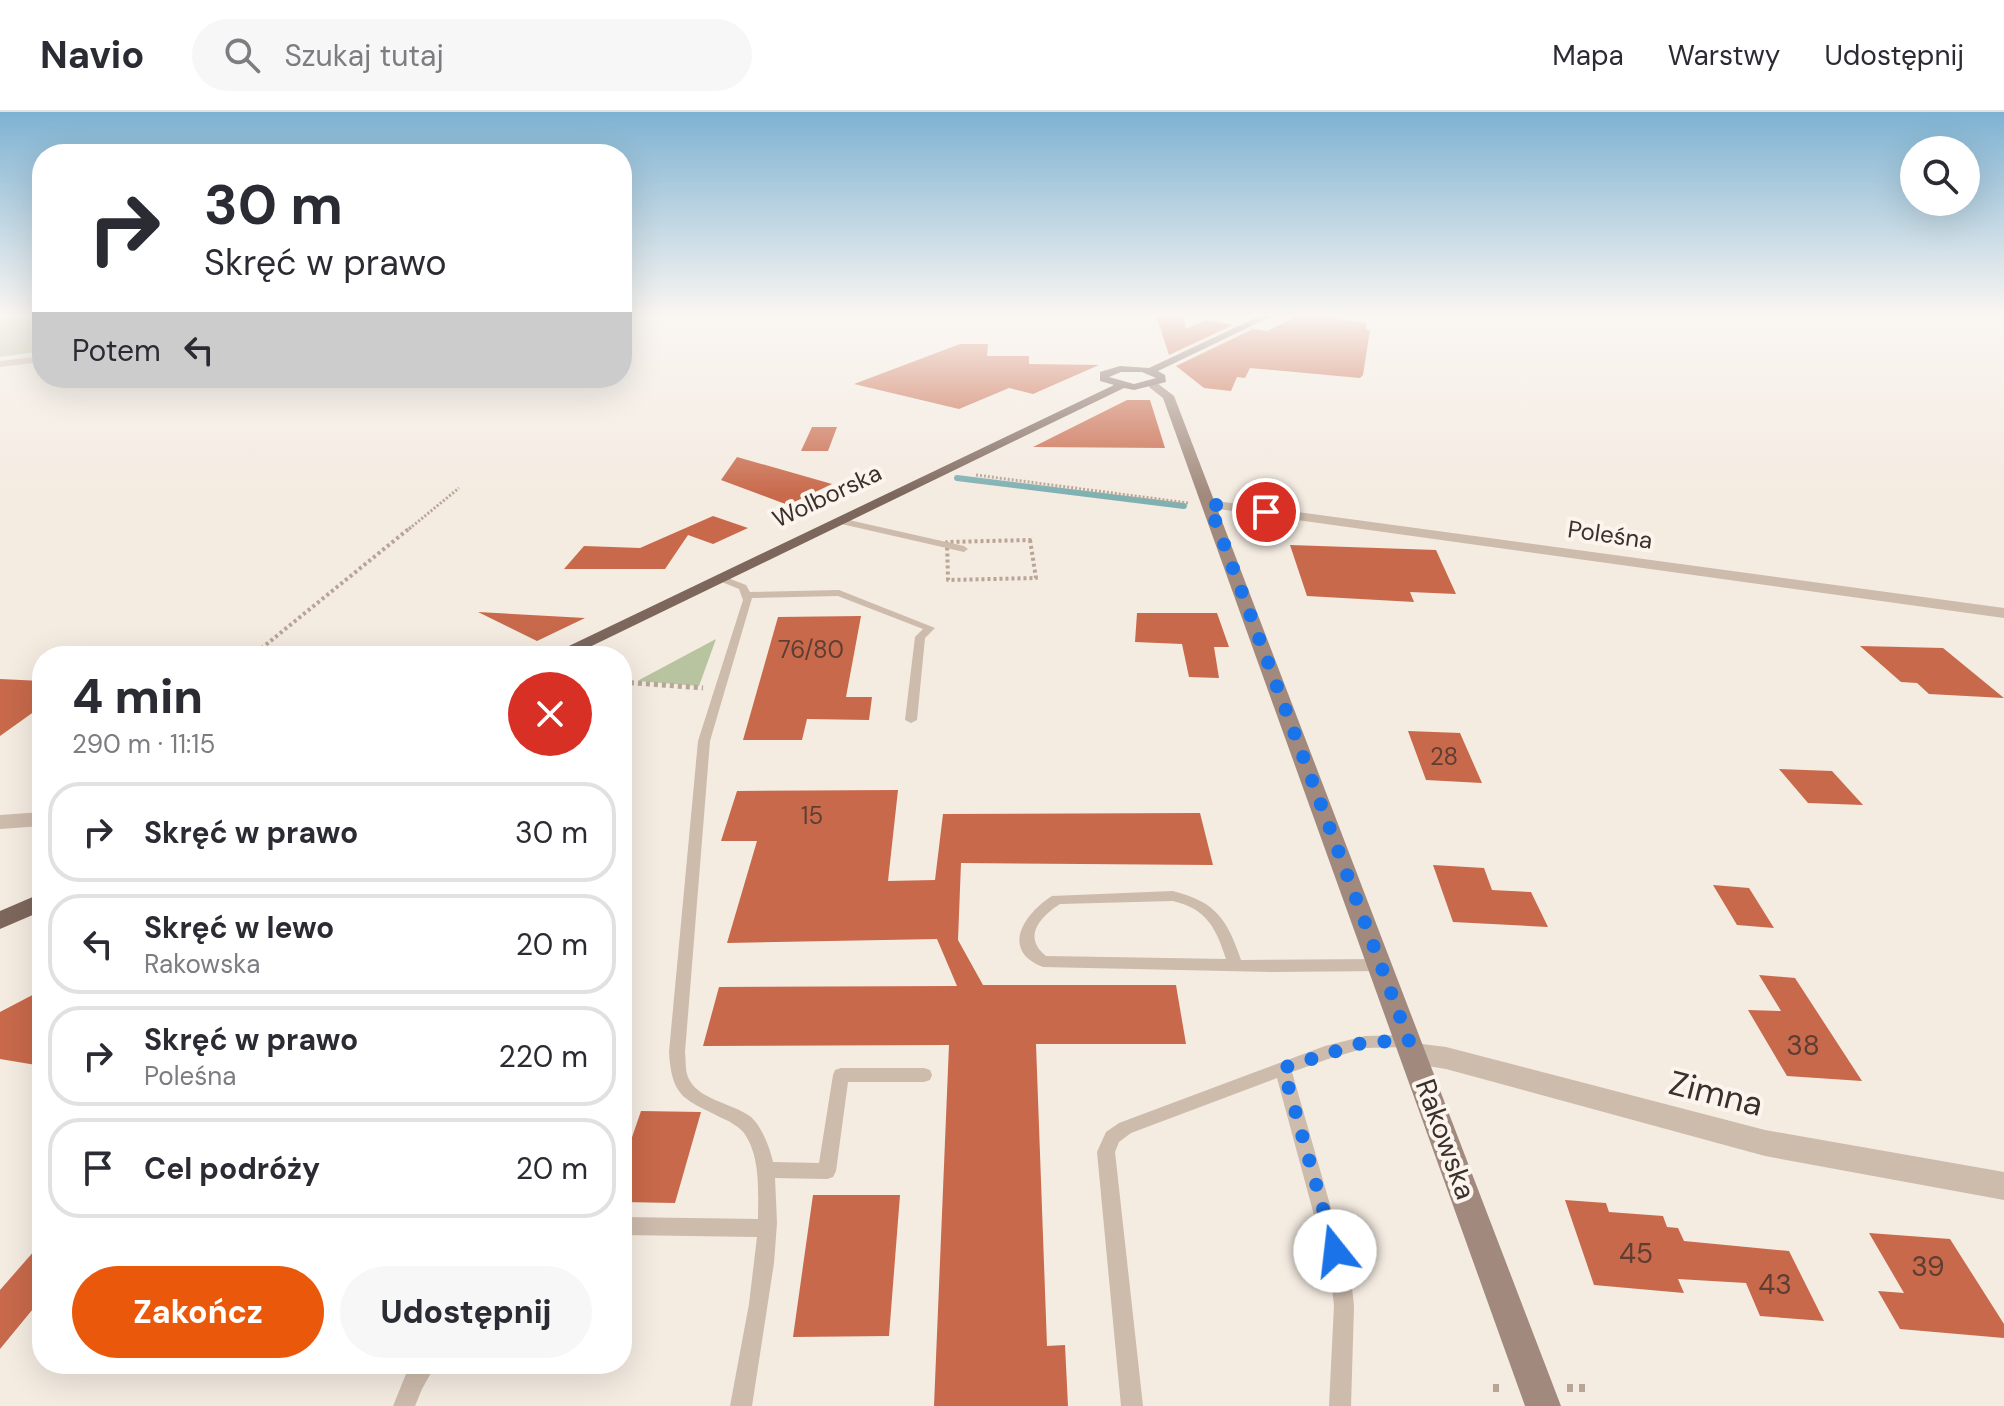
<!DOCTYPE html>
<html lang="pl">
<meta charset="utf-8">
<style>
body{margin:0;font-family:"DM Sans",sans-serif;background:#f7f7f7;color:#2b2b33;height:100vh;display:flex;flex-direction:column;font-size:30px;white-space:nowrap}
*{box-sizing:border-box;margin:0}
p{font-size:26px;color:#7c7c81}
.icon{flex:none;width:44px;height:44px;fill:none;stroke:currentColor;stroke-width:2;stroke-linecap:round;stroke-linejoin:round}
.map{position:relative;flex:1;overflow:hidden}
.panel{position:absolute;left:32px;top:534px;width:600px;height:728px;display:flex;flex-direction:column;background:#fff;border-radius:32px;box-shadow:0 8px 32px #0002}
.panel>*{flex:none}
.guide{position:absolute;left:32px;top:32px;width:600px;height:244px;border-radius:32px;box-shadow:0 8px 32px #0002;background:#fff;color:#2b2b33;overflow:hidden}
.fabs{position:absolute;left:1900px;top:24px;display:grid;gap:16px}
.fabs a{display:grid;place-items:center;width:80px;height:80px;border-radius:50%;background:#fff;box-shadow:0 8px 32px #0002;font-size:40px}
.pin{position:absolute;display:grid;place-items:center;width:68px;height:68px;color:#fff;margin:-34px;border:4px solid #fff;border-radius:50%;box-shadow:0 2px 8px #0007}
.me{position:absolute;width:88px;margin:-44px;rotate:344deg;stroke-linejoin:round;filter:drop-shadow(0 0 6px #0008)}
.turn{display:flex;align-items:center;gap:28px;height:168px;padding:0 40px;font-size:36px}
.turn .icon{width:104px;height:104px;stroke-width:2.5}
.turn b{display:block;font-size:56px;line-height:68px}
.then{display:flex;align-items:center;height:76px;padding:0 40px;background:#0003;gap:16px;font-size:30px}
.round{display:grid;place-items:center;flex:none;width:84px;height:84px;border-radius:42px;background:#f7f7f7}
.headline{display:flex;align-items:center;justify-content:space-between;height:136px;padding:0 40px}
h1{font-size:48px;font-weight:800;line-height:60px}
.action{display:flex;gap:16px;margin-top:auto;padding:16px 40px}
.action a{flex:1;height:92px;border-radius:48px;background:#ea580c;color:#fff;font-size:32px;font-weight:800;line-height:92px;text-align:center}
.action a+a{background:#f7f7f7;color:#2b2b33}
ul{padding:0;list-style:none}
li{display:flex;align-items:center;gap:24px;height:100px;margin:0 16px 12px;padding:0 24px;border:4px solid #e1e1e2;border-radius:32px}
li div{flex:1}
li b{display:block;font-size:30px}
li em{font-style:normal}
header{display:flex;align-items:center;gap:48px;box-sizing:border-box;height:112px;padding:0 40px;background:#fff;border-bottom:2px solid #e1e1e2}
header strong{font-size:38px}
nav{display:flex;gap:44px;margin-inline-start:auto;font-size:28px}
.search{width:560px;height:72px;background:#f7f7f7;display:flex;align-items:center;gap:20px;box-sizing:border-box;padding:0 28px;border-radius:44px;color:#7c7c81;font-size:30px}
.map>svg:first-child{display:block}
</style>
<header>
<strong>Navio</strong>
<div class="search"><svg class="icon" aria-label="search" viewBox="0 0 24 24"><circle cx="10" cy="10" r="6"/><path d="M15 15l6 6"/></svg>Szukaj tutaj</div>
<nav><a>Mapa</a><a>Warstwy</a><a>Udostępnij</a></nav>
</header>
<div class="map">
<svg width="2004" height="1294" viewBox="0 0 2004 1294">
<rect width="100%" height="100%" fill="#f4ebe1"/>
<path fill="#b8c4a0" d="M 0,202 L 42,202 L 42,239 L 0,245 Z
M 716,527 L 699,574 L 638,569 L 641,567 Z"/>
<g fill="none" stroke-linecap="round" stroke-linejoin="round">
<path stroke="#7fb0b2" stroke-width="6" d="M 957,366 L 1184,394"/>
</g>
<path fill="#c8694b" d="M 1301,202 L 1366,211 L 1366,217 L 1370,218 L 1363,263 L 1360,266 L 1250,256 L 1245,266 L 1237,265 L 1231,279 L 1204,276 L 1176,254 L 1253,217 L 1267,219 Z
M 1156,203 L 1183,203 L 1186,217 L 1206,208 L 1233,213 L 1169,243 Z
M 960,232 L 988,232 L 987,244 L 1029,244 L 1029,252 L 1099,253 L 1033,282 L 1009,276 L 959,297 L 854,272 Z
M 1127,288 L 1150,288 L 1165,336 L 1033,335 Z
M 812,315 L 837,315 L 828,339 L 801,339 Z
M 737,345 L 832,372 L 788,393 L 721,368 Z
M 713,404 L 748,416 L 713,432 L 688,423 L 665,457 L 564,457 L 584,434 L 640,436 Z
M 1290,433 L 1436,438 L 1456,482 L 1410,480 L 1414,490 L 1307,484 Z
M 478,500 L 585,506 L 537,529 Z
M 1137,501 L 1217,501 L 1229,535 L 1214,535 L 1219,566 L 1189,565 L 1182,532 L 1135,530 Z
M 861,504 L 846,585 L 872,585 L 869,608 L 807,607 L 802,628 L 743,628 L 778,505 Z
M 1860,534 L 1943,536 L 2004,586 L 1929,582 L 1917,571 L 1901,570 Z
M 0,567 L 42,569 L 42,594 L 0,624 Z
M 1408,619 L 1460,621 L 1482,671 L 1426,668 Z
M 1779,657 L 1832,659 L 1863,693 L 1808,691 Z
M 898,678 L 888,769 L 935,768 L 943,702 L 1200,701 L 1213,753 L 961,751 L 958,828 L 983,873 L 1176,873 L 1186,932 L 1036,932 L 1047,1234 L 1065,1233 L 1068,1294 L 934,1294 L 949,933 L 703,934 L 719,875 L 957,874 L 937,827 L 727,831 L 757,729 L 721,729 L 737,679 Z
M 1433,753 L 1484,756 L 1492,778 L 1531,780 L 1548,815 L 1453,810 Z
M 1713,773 L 1749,776 L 1774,816 L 1737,813 Z
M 1759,863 L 1795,866 L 1862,969 L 1787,964 L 1748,898 L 1781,899 Z
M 42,878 L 42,954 L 0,947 L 0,900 Z
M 641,999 L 701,1000 L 675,1091 L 622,1090 L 622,1031 L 630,1031 Z
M 813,1083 L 900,1083 L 889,1224 L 793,1225 Z
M 1565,1088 L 1606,1091 L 1609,1100 L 1663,1104 L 1667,1115 L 1678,1116 L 1684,1129 L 1789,1139 L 1824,1209 L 1760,1204 L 1746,1171 L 1678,1167 L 1684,1181 L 1594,1173 Z
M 1869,1121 L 1950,1127 L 2004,1212 L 2004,1226 L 1900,1217 L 1878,1179 L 1904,1181 Z
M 42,1130 L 42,1186 L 0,1237 L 0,1178 Z"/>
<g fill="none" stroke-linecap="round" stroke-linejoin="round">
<path stroke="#b9a596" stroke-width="3" stroke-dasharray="2 2" stroke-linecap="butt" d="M 976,363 L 1188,391
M 409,417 L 459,376"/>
<path stroke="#b9a596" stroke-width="4" stroke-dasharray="3 3" stroke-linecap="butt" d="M 1030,428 L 1036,466 L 948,468 L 947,430 Z
M 252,544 L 411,415"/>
<path stroke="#b9a596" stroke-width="5" stroke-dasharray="4 4" stroke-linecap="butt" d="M 622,570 L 703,576"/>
<path stroke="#b9a596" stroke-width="8" stroke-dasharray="6 6" stroke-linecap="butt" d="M 1493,1276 L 1505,1276
M 1567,1276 L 1586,1276"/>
<path fill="#cdbbac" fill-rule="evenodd" d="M 840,406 L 964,434 L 968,437 L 964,440 L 837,411 L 836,409 Z
M 720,463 L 746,473 L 750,480 L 839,478 L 935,516 L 925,526 L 917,608 L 911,611 L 905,608 L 915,525 L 923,517 L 838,484 L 752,486 L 710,629 L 685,940 C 686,948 685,958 688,965 C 697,988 733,991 751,1005 C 762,1015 770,1036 773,1050 L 819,1051 L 833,963 L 835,958 L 841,956 L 924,956 L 930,958 L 932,963 L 930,968 L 924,970 L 848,970 L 836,1059 L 833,1065 L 827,1067 L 775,1066 L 777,1111 L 774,1151 L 752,1294 L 730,1294 L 749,1192 L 757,1125 L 622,1123 L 622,1105 L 758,1107 C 758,1080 761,1045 744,1021 C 739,1015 731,1010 724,1007 C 685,987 672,987 669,940 L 698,629 L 743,488 L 739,477 L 717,468 L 715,466 Z
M 1173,779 C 1216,790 1227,807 1241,848 L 1381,847 L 1386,849 L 1389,853 L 1386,857 L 1381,859 L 1272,860 L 1043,855 C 999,838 1025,801 1052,784 ZM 1173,789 C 1207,797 1216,816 1226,847 L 1046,844 C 1022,825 1040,805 1060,792 Z
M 1407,923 L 1413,924 L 1415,929 L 1413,934 L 1407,935 L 1365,936 L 1328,947 L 1292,960 L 1351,1166 L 1354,1194 L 1351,1294 L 1329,1294 L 1334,1194 L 1331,1166 L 1277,966 L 1131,1021 L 1119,1030 L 1115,1040 L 1143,1294 L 1121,1294 L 1097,1040 L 1106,1020 L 1119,1011 L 1325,934 L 1365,924 Z
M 414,1252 L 436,1252 L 422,1277 L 415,1294 L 393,1294 L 406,1262 Z"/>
<path fill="#cdbbac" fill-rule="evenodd" d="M 1209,388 L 2004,496 L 2004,506 L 1204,395 L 1204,389 Z
M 42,700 L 42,714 L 0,717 L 0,703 Z
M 1414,931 L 1446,935 L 1765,1018 L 2004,1060 L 2004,1088 L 1765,1044 L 1446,957 L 1404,950 L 1400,942 L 1404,934 Z"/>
<path fill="#cdbbac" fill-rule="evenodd" d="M 42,244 L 42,250 L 0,255 L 0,249 Z"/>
<path fill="#a18a7d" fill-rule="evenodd" d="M 1149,271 L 1157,271 L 1174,284 L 1561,1294 L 1525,1294 L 1163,286 L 1149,275 Z"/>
<path fill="#7d675c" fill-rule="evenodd" d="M 1264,202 L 1276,202 L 1158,259 L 1165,263 L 1166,270 L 1134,278 L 1124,276 L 571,544 L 548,544 L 1114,273 L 1100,269 L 1100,260 L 1120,254 L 1149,256 ZM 1121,260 L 1142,260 L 1156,266 L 1134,272 L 1109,265 Z
M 42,781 L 42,799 L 0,817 L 0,799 Z"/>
</g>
<linearGradient id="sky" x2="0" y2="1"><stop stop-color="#7eb2d2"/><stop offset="0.53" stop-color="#faf6f2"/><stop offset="1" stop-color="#faf6f2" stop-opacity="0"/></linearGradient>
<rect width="2004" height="383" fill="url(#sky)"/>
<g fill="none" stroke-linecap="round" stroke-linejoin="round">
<path stroke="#1a73e8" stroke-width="14" stroke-dasharray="0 25.2" d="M 1266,400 L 1209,392 L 1409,929 L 1365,930 L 1283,956 L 1335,1139"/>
</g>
<g text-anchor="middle" stroke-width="8" stroke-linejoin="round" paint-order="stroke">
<g font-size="24" fill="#3b302b" stroke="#fbf5ee">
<text transform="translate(827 384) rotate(-25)" y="8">Wolborska</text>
<text transform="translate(1610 423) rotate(8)" y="8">Poleśna</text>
</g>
<g font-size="24" fill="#5e3e33">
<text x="811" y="546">76/80</text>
<text x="1444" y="653">28</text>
<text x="812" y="712">15</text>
</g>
<g font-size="28" fill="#5e3e33">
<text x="1803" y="943">38</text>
<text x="1636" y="1151">45</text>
<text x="1928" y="1164">39</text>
<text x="1775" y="1182">43</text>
</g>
<g font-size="28" fill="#3b302b" stroke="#fbf5ee">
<text transform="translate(1446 1027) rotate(70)" y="10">Rakowska</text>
</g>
<g font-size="34" fill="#3b302b" stroke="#fbf5ee">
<text transform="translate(1716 981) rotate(14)" y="12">Zimna</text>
</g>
</g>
</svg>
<div class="fabs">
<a><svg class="icon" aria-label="search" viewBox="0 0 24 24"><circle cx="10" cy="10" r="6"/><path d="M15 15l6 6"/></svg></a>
</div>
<div class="pin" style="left:1266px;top:400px;background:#d93025"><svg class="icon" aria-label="arrive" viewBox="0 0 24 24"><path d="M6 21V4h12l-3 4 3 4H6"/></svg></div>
<svg class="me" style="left:1335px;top:1139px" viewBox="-20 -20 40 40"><circle r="19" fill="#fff"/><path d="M0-13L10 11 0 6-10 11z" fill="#1a73e8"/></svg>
<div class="guide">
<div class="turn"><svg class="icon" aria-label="right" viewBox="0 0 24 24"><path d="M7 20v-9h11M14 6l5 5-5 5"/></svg><div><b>30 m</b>Skręć w prawo</div></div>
<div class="then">Potem<svg class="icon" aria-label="left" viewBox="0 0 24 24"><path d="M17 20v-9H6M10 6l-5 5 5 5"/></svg></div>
</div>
<section class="panel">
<div class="headline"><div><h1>4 min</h1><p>290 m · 11:15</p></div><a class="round" style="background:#d93025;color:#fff"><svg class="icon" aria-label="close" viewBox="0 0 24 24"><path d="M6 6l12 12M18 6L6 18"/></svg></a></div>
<ul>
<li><svg class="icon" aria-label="right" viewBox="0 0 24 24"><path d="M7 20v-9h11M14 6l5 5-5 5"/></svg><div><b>Skręć w prawo</b></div><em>30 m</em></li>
<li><svg class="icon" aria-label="left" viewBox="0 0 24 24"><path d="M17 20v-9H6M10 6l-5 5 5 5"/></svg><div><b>Skręć w lewo</b><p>Rakowska</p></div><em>20 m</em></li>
<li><svg class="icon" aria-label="right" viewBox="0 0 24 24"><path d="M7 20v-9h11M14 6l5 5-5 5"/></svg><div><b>Skręć w prawo</b><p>Poleśna</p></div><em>220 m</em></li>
<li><svg class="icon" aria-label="arrive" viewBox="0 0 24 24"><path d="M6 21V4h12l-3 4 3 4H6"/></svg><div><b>Cel podróży</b></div><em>20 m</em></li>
</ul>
<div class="action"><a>Zakończ</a><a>Udostępnij</a></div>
</section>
</div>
